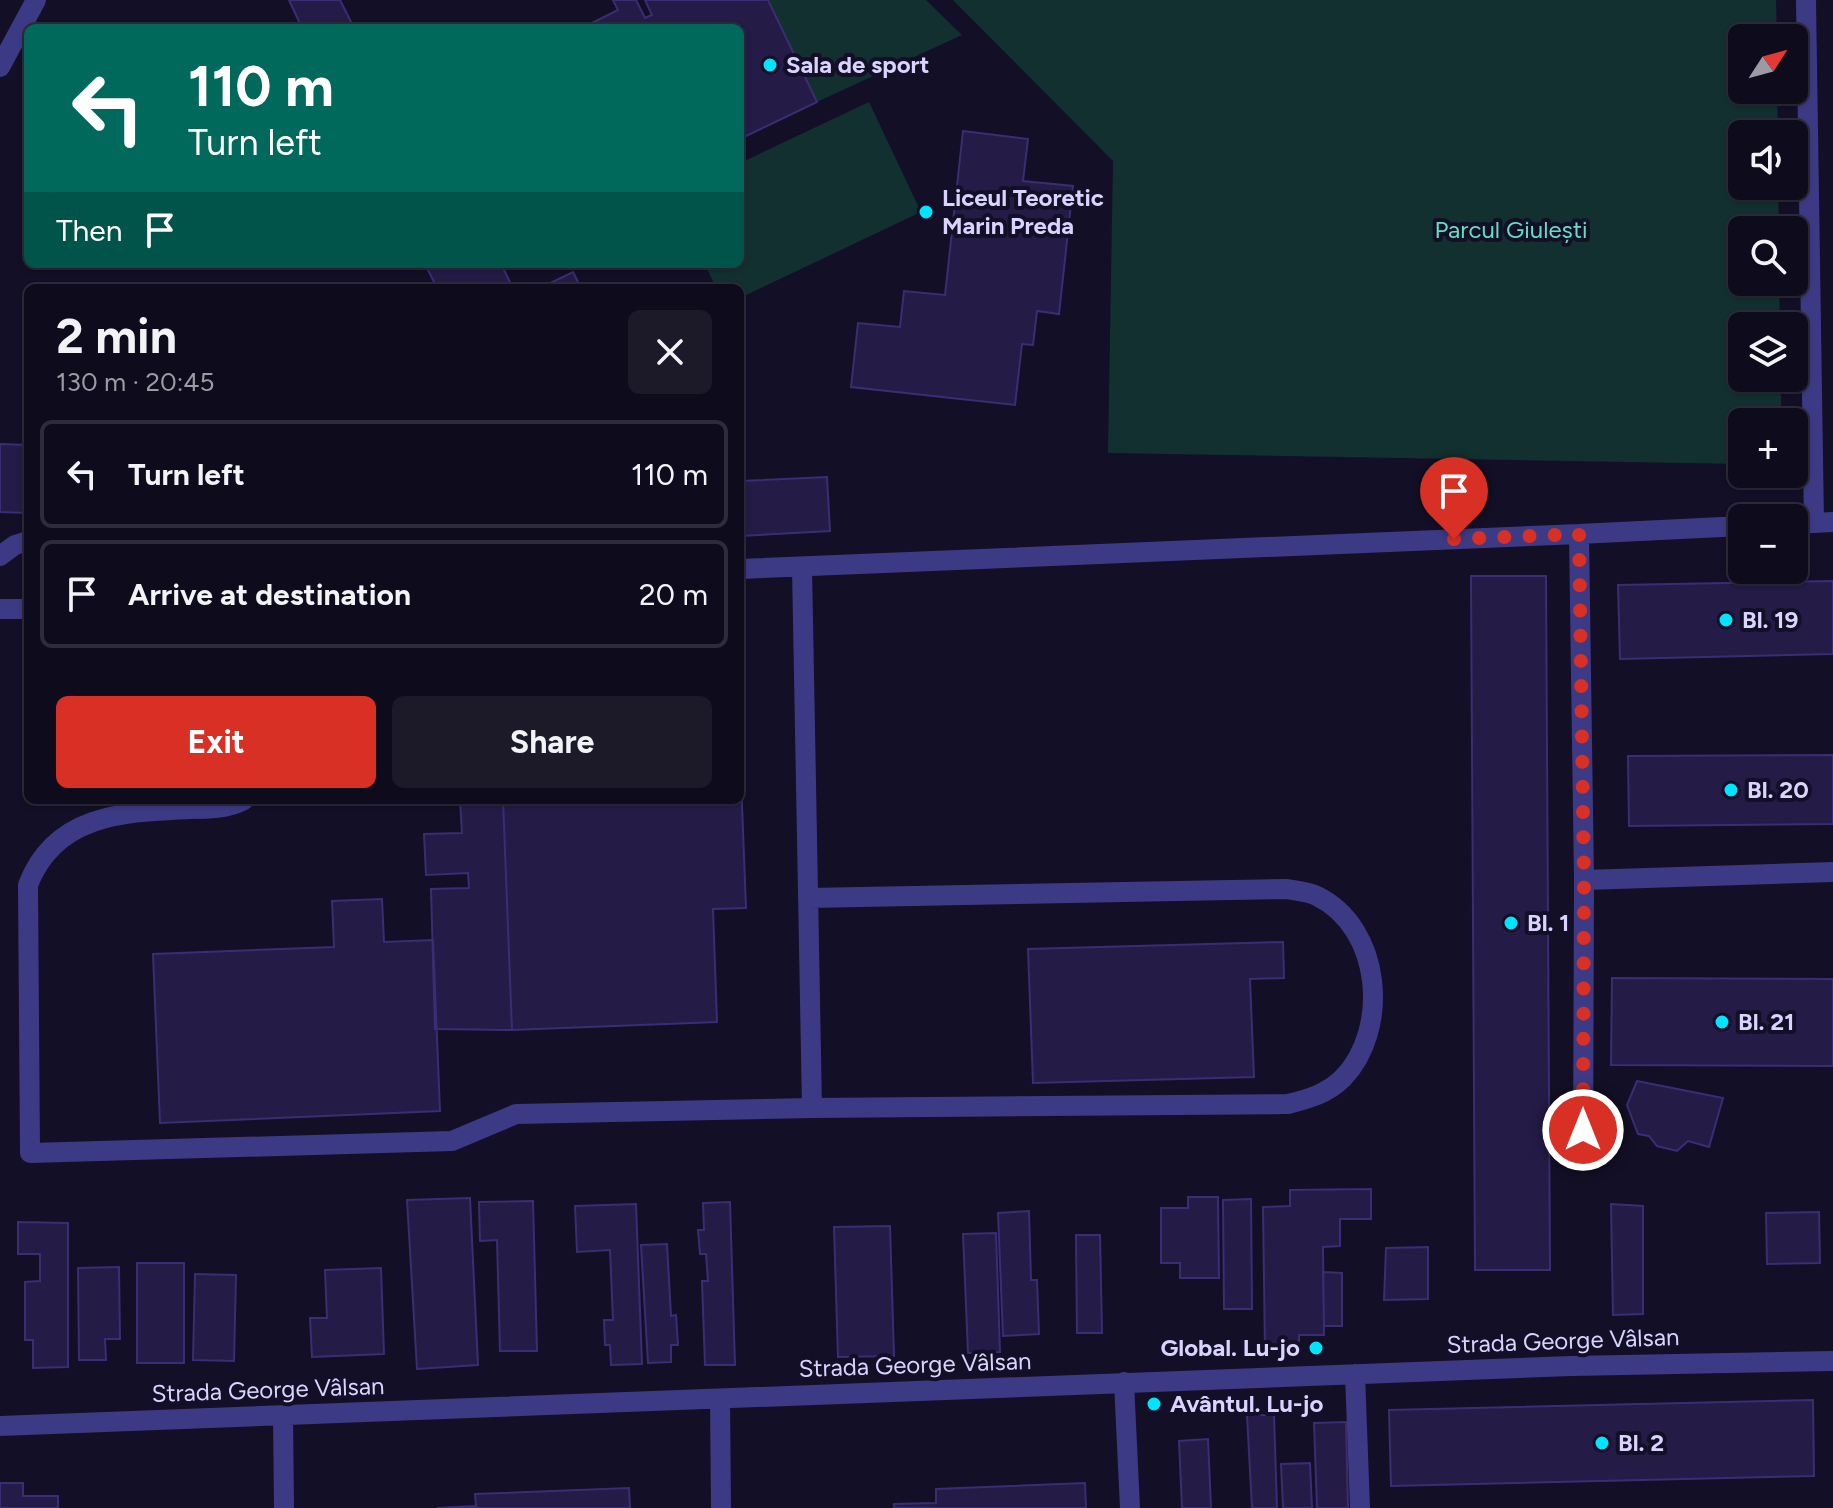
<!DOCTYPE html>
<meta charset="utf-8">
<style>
body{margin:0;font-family:Figtree,sans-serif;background:#1c1929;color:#f1f3f6;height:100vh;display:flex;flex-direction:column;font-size:30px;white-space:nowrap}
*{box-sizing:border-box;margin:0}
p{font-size:26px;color:#9b9ba3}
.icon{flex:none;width:44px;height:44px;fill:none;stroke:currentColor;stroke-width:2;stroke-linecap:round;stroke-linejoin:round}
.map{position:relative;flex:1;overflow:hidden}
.side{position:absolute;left:24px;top:284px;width:720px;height:520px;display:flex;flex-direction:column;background:#0e0b1c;border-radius:12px;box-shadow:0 2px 6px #0004,0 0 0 2px #2e2b3b}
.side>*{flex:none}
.top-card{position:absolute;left:24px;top:24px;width:720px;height:244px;border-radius:12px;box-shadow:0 2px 6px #0004,0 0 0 2px #2e2b3b;background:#00695c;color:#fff;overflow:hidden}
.needle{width:52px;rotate:54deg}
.controls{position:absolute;left:1728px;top:24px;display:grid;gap:16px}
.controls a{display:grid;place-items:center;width:80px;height:80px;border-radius:12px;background:#0e0b1c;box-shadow:0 2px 6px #0004,0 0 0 2px #2e2b3b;font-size:40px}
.pin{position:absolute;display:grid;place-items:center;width:68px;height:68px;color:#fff;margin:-82px -34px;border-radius:50% 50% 50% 0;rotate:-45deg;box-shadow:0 0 8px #0007}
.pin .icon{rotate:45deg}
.me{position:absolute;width:88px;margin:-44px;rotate:0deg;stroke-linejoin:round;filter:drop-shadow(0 0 6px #0008)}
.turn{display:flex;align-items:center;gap:28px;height:168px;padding:0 32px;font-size:36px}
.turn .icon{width:104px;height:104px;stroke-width:2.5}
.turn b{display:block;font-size:56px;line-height:68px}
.then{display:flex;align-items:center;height:76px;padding:0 32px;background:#0003;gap:16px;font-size:30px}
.round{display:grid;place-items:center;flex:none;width:84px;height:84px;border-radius:12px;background:#1c1929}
.overview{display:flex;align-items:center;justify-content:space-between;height:136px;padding:0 32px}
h1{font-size:48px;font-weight:700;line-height:60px}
.primary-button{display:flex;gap:16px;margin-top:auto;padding:16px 32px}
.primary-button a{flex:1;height:92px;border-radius:12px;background:#d93025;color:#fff;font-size:32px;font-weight:700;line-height:92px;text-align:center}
.primary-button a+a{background:#1c1929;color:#f1f3f6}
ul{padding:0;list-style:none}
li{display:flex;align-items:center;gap:24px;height:108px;margin:0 16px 12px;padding:0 16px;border:4px solid #2e2b3b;border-radius:12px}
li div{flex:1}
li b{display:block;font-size:30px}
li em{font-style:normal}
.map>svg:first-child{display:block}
</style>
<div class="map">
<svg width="1833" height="1508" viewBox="0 0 1833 1508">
<rect width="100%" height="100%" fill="#130f26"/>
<path fill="#12302f" d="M 768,0 L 926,0 L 962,35 L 817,102 Z
M 953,0 L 1776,0 L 1777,38 L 1742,38 L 1742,90 L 1777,90 L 1778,134 L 1742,134 L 1742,186 L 1778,186 L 1779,230 L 1742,230 L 1742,282 L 1779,282 L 1780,326 L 1742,326 L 1742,378 L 1781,378 L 1781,422 L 1742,422 L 1742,464 L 1108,453 L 1113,161 Z
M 869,102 L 921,212 L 740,298 L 740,288 L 716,288 L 705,264 L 740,264 L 740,163 Z"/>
<path fill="#241b47" stroke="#3b2d73" stroke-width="2" d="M 289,0 L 340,0 L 354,28 L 302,28 Z
M 613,0 L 636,0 L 645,18 L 652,15 L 645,0 L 768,0 L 817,102 L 740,139 L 740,28 L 582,28 L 618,10 Z
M 963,131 L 1028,139 L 1023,181 L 1073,186 L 1059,314 L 1037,311 L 1033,345 L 1022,344 L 1015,405 L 851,387 L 858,323 L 900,327 L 904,291 L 945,295 Z
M 425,264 L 501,264 L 513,288 L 437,288 Z
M 573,272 L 581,288 L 540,288 Z
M 0,444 L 28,445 L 28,513 L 0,512 Z
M 827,477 L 830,531 L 740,536 L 740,481 Z
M 1471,576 L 1546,576 L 1550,1270 L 1475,1270 Z
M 1833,581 L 1833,654 L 1620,659 L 1618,585 Z
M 740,753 L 746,908 L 713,909 L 717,1022 L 512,1030 L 503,800 L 740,800 Z
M 1833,755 L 1833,824 L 1629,826 L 1628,756 Z
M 460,800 L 503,800 L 512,1030 L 435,1029 L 431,889 L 469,888 L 468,873 L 426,875 L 424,834 L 462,833 Z
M 382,899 L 384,942 L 433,940 L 440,1111 L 160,1123 L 153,954 L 334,947 L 332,901 Z
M 1283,942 L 1284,978 L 1250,979 L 1254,1077 L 1033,1083 L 1028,949 Z
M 1612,978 L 1833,979 L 1833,1066 L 1611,1065 Z
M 1637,1081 L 1723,1098 L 1709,1147 L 1688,1141 L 1677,1151 L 1657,1146 L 1649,1136 L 1638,1134 L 1627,1105 Z
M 1371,1189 L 1371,1219 L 1340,1219 L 1340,1246 L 1323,1247 L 1324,1335 L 1299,1335 L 1299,1351 L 1265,1352 L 1263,1207 L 1290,1206 L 1290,1190 Z
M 1188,1197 L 1218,1197 L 1219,1278 L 1180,1278 L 1180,1263 L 1161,1263 L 1161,1208 L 1188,1208 Z
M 470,1198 L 478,1365 L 417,1369 L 407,1200 Z
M 1251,1199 L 1252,1309 L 1224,1309 L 1223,1200 Z
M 533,1201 L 537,1351 L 500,1351 L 497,1240 L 480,1241 L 479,1202 Z
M 730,1202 L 735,1365 L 705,1365 L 702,1281 L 708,1281 L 706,1254 L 700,1254 L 698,1230 L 704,1230 L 703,1203 Z
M 636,1204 L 642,1364 L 611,1365 L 610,1345 L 605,1345 L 604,1320 L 613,1320 L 610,1250 L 577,1252 L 575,1206 Z
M 1611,1204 L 1643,1206 L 1643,1314 L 1613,1315 Z
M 1029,1211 L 1031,1280 L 1037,1280 L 1039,1334 L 1003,1336 L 998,1213 Z
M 1819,1212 L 1820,1263 L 1767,1264 L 1766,1213 Z
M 18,1222 L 68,1223 L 68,1367 L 33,1368 L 33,1340 L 25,1340 L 25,1282 L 40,1281 L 40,1254 L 18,1254 Z
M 890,1226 L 894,1356 L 838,1357 L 834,1227 Z
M 996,1233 L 1000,1352 L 968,1353 L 963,1234 Z
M 1076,1235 L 1100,1235 L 1102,1333 L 1077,1333 Z
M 667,1244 L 671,1316 L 676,1315 L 678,1345 L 671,1345 L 671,1362 L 648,1363 L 641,1245 Z
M 1428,1247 L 1428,1299 L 1384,1300 L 1386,1248 Z
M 137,1263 L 184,1263 L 184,1363 L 137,1363 Z
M 119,1267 L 120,1339 L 105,1339 L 106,1360 L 79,1360 L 78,1268 Z
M 381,1268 L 384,1354 L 312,1357 L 310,1318 L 327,1318 L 325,1270 Z
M 1323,1272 L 1342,1273 L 1342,1326 L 1324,1326 Z
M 195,1274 L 236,1275 L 234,1361 L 193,1360 Z
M 1813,1400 L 1814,1476 L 1391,1486 L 1389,1410 Z
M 1247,1415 L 1274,1415 L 1277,1508 L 1252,1508 Z
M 1346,1422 L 1348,1508 L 1317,1508 L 1314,1423 Z
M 1208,1439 L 1211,1508 L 1182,1508 L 1179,1441 Z
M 1310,1463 L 1312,1508 L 1283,1508 L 1281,1464 Z
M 0,1483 L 23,1483 L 23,1496 L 58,1496 L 58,1508 L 0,1508 Z
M 1085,1483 L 1086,1508 L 894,1508 L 894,1504 L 936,1503 L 936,1489 Z
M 629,1488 L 630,1508 L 437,1508 L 476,1506 L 475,1494 Z"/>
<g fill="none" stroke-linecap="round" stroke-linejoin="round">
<path stroke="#3d3a85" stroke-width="20" d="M 1806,0 L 1814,523
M 0,67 L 36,0
M 1794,524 L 1833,522
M 0,556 L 15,545 L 28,541
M 740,569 L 1579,534
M 0,609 L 28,609
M 244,800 C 228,809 207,809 189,809 C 124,812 55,814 28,885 L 30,1153 L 452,1141 L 516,1114 L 812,1108 L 802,567
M 1584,880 L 1833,872
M 808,898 L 1287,889 C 1297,891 1309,892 1317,896 C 1382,928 1390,1029 1343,1078 C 1327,1094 1308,1099 1288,1104 L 812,1108
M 1583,1161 L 1584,880 L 1579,534 L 1742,526
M 1355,1374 L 1360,1508
M 1124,1382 L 1130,1508
M 720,1399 L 721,1508
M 283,1416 L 284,1508
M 0,1426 L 1571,1366 L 1833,1361"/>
</g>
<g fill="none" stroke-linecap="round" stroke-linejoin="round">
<path stroke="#d93025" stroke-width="14" stroke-dasharray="0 25.2" d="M 1454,539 L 1579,534 L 1584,880 L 1583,1130"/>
</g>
<g fill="#00e5ff" stroke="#130f26" stroke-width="3">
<circle cx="770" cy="65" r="8"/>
<circle cx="926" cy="212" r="8"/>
<circle cx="1726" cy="620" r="8"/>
<circle cx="1731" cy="790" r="8"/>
<circle cx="1511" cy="923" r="8"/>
<circle cx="1722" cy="1022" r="8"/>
<circle cx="1316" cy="1348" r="8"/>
<circle cx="1154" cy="1404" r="8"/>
<circle cx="1602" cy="1443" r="8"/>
</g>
<g text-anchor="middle" stroke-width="8" stroke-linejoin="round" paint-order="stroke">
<g font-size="24" font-weight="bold" fill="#d9d4ff" stroke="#130f26" text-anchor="start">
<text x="786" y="73">Sala de sport</text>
<text x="942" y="206">Liceul Teoretic<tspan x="942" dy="28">Marin Preda</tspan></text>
<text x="1742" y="628">Bl. 19</text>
<text x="1747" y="798">Bl. 20</text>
<text x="1527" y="931">Bl. 1</text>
<text x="1738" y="1030">Bl. 21</text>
<text x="1300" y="1356" text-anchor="end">Global. Lu-jo</text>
<text x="1170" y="1412">Avântul. Lu-jo</text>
<text x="1618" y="1451">Bl. 2</text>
</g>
<g font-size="24" fill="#5fe0c0" stroke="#130f26">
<text x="1511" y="238">Parcul Giulești</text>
</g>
<g font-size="24" fill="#d9d4ff" stroke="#130f26">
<text transform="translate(1563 1341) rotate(-2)" y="8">Strada George Vâlsan</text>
<text transform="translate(915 1365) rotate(-2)" y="8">Strada George Vâlsan</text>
<text transform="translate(268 1390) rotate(-2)" y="8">Strada George Vâlsan</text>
</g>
</g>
</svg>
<div class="controls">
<a><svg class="needle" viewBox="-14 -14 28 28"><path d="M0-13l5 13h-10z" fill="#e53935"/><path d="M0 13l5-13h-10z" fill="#9b9ba3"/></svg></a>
<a><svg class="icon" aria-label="sound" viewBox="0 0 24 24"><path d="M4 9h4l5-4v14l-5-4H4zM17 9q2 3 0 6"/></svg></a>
<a><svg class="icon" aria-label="search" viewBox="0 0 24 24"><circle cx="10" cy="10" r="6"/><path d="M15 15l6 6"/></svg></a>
<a><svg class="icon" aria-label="layers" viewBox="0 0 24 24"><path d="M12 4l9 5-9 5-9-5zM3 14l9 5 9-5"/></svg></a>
<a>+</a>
<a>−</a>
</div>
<div class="pin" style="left:1454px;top:539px;background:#d93025"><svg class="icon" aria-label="arrive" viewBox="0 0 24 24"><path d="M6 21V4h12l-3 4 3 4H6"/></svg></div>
<svg class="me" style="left:1583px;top:1130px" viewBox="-20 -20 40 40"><circle r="17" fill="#d93025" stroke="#fff" stroke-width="3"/><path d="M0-11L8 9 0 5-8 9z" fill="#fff"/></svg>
<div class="top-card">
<div class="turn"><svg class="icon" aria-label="left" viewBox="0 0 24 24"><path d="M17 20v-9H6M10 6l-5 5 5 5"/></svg><div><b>110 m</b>Turn left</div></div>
<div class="then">Then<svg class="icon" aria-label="arrive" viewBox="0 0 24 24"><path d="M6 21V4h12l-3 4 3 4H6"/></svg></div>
</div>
<section class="side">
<div class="overview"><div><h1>2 min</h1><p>130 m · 20:45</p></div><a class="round"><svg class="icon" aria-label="close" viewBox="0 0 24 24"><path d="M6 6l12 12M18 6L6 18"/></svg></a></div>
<ul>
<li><svg class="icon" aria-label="left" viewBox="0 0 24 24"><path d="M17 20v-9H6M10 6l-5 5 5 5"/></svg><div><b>Turn left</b></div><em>110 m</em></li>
<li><svg class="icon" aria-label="arrive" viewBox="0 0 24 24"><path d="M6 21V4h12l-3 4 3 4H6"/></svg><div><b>Arrive at destination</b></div><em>20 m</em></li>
</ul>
<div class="primary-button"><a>Exit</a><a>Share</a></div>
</section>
</div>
